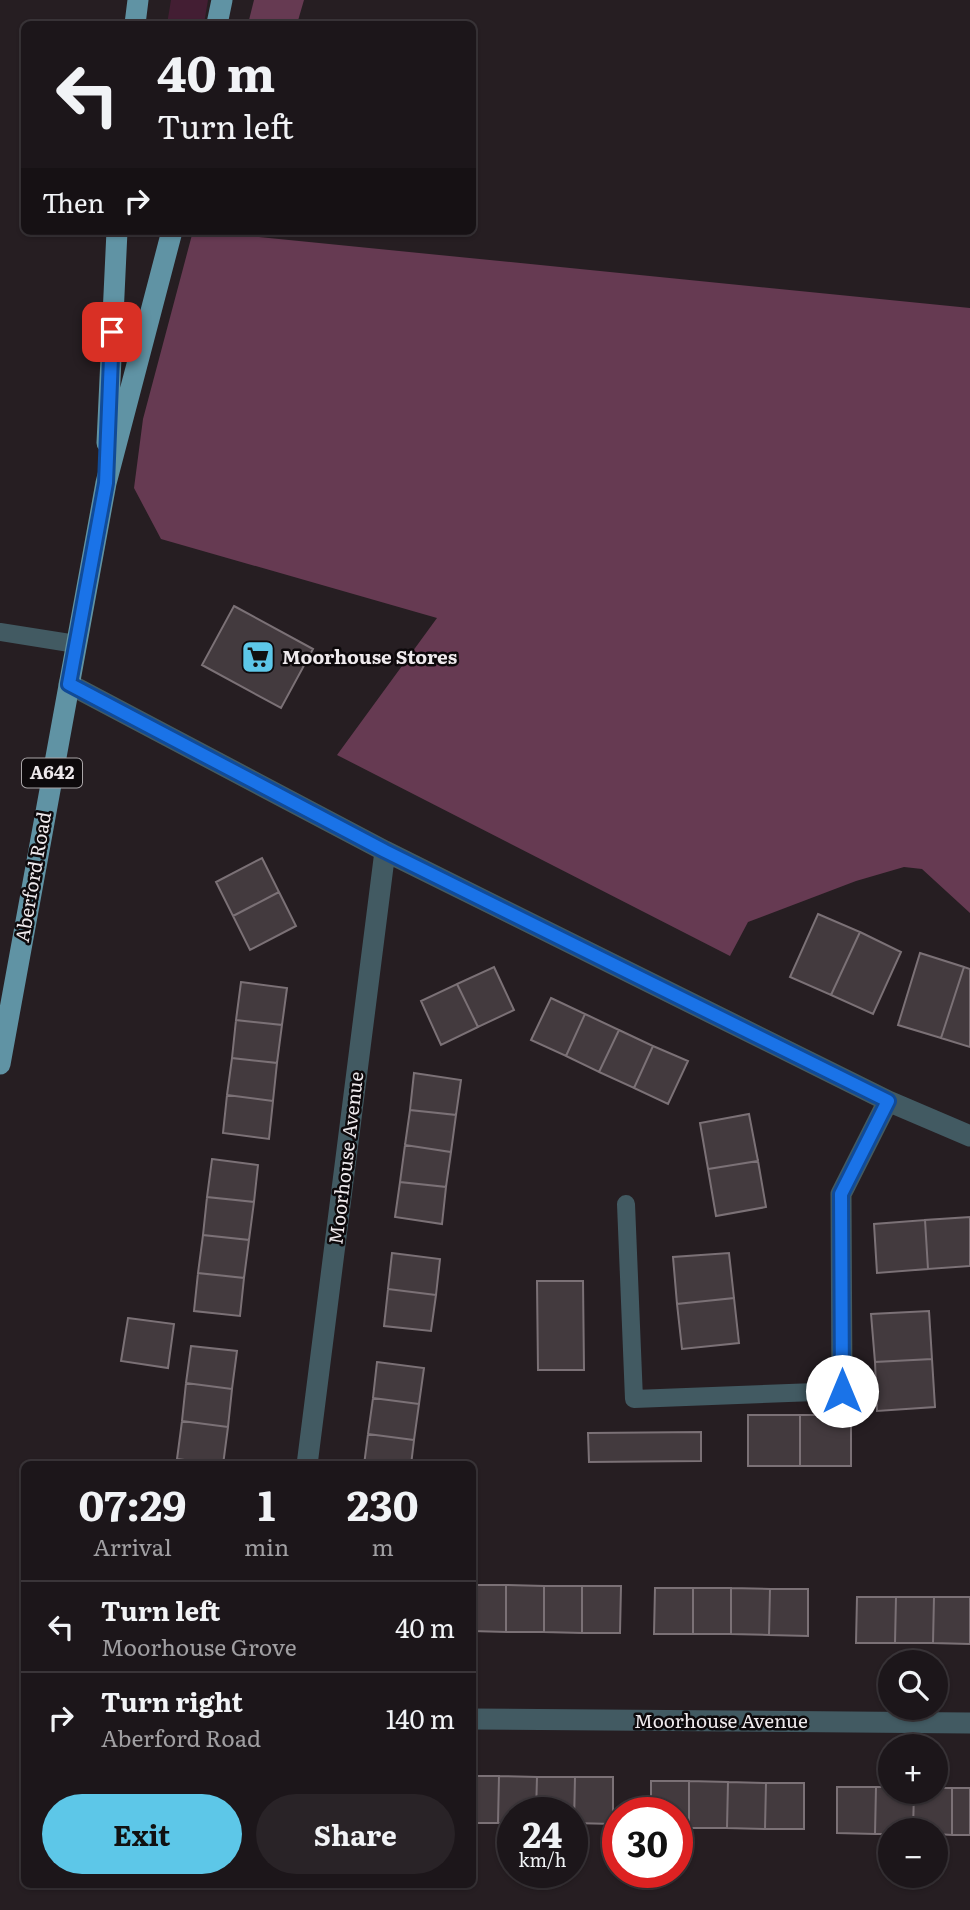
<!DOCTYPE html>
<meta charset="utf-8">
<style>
body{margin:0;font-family:Literata,serif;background:#292327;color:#f1f3f6;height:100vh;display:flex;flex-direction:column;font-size:26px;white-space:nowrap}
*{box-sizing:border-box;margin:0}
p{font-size:23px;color:#a09fa2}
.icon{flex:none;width:38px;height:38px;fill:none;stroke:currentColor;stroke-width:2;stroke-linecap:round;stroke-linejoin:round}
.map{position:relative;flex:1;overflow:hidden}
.panel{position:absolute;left:21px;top:1461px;width:455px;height:427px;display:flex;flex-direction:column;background:#1c161a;border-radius:10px;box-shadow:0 2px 5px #0004,0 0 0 2px #3a3539}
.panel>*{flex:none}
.banner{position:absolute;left:21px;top:21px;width:455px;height:214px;border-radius:10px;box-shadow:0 2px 5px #0004,0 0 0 2px #3a3539;background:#1c161a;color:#f1f3f6;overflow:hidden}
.buttons{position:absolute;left:878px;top:1650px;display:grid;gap:14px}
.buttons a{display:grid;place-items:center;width:70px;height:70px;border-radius:50%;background:#1c161a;box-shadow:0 2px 5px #0004,0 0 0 2px #3a3539;font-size:35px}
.speed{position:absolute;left:497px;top:1797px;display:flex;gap:14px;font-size:35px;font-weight:700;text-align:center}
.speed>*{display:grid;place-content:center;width:91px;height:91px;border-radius:50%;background:#1c161a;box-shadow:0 2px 5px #0004,0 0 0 2px #3a3539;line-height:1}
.speed small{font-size:18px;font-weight:400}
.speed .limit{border:10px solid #d22;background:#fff;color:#111}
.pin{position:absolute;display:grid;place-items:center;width:60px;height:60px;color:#fff;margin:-30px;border-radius:14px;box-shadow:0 4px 10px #0006}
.me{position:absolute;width:77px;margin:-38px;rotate:0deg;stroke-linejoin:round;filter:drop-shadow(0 0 5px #0008)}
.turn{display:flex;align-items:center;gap:24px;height:147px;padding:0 21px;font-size:32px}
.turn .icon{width:91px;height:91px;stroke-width:2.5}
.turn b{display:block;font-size:49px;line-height:60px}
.then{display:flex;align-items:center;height:66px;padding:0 21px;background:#0003;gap:14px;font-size:26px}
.eta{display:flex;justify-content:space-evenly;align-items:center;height:119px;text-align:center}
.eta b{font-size:42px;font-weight:700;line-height:49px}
.action{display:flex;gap:14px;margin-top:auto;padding:14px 21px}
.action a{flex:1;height:80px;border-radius:42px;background:#5dc7e8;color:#111;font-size:28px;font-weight:700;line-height:80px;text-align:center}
.action a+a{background:#292327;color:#f1f3f6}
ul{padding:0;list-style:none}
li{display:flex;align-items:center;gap:21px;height:91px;padding:0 21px;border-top:2px solid #3a3539}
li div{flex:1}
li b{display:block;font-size:26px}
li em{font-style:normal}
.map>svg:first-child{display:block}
</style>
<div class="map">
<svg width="970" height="1910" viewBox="0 0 970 1910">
<rect width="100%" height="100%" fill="#261e22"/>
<path fill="#431e33" d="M 171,0 L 208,0 L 204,24 L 167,24 Z"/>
<path fill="#663a52" d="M 254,0 L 304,0 L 297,24 L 248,24 Z
M 193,231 L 239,231 L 239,235 L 970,308 L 970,913 L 922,869 L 904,867 L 856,881 L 748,922 L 730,956 L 337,755 L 437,618 L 161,539 L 134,488 L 143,419 Z"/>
<path fill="#433a3e" stroke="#7b7176" stroke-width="2" d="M 234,606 L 313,649 L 281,708 L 202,665 Z
M 262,858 L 279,892 L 233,916 L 216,882 Z
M 279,892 L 296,926 L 250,950 L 233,916 Z
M 818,914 L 860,932 L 831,995 L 790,977 Z
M 860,932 L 901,952 L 873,1014 L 831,995 Z
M 920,953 L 964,967 L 941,1038 L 898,1025 Z
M 494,967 L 514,1010 L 478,1027 L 457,984 Z
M 964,967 L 970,969 L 970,1047 L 941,1038 Z
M 241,982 L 287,988 L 282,1025 L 236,1020 Z
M 457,984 L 478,1027 L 441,1045 L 421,1001 Z
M 551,998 L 585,1014 L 566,1056 L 531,1040 Z
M 585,1014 L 619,1030 L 599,1072 L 566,1056 Z
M 236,1020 L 282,1025 L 277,1063 L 232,1058 Z
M 619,1030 L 653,1046 L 634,1088 L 599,1072 Z
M 653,1046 L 688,1061 L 668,1104 L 634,1088 Z
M 232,1058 L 277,1063 L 273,1101 L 227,1095 Z
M 414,1073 L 461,1080 L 456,1115 L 410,1110 Z
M 227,1095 L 273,1101 L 269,1139 L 223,1133 Z
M 410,1110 L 456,1115 L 451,1152 L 405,1145 Z
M 749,1114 L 758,1161 L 708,1169 L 700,1123 Z
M 405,1145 L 451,1152 L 446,1187 L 400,1182 Z
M 212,1159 L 258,1165 L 254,1202 L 207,1197 Z
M 758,1161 L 766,1207 L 716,1216 L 708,1169 Z
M 400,1182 L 446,1187 L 442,1224 L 395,1217 Z
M 207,1197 L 254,1202 L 249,1240 L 203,1235 Z
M 970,1217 L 970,1266 L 928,1269 L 925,1220 Z
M 925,1220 L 928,1269 L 877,1273 L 874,1224 Z
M 203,1235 L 249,1240 L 244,1278 L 198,1273 Z
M 392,1253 L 440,1259 L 436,1295 L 388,1289 Z
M 729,1253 L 734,1298 L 677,1304 L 673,1257 Z
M 198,1273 L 244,1278 L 240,1316 L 194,1311 Z
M 537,1281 L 583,1281 L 584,1370 L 538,1370 Z
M 388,1289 L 436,1295 L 431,1331 L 384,1326 Z
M 734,1298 L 739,1343 L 682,1349 L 677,1304 Z
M 929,1311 L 932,1359 L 875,1362 L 871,1314 Z
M 128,1318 L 174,1324 L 168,1368 L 121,1361 Z
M 191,1346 L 237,1351 L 232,1389 L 186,1383 Z
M 932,1359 L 935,1407 L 877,1411 L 875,1362 Z
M 377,1362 L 424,1368 L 419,1404 L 373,1398 Z
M 186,1383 L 232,1389 L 228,1427 L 182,1421 Z
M 373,1398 L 419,1404 L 414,1440 L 368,1434 Z
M 748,1415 L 800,1415 L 800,1466 L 748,1466 Z
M 800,1415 L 851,1415 L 851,1466 L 800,1466 Z
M 182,1421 L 228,1427 L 223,1465 L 177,1459 Z
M 701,1432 L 701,1461 L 589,1462 L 588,1433 Z
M 368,1434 L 414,1440 L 411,1465 L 364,1465 Z
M 177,1459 L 223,1465 L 176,1465 Z
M 472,1585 L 506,1585 L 506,1632 L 472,1631 Z
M 506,1585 L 544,1586 L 544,1632 L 506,1632 Z
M 544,1586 L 582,1586 L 582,1633 L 544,1632 Z
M 582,1586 L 621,1586 L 620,1633 L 582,1633 Z
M 655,1588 L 693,1588 L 693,1634 L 654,1634 Z
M 693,1588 L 731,1588 L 731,1634 L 693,1634 Z
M 731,1588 L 770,1589 L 769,1635 L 731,1634 Z
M 770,1589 L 808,1589 L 808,1636 L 769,1635 Z
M 857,1597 L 896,1597 L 895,1643 L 856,1643 Z
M 896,1597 L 934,1597 L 933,1643 L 895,1643 Z
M 934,1597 L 970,1597 L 970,1644 L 933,1643 Z
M 472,1776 L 499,1776 L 498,1823 L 472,1823 Z
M 499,1776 L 537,1777 L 536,1813 L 513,1813 L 513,1823 L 498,1823 Z
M 537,1777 L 575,1777 L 574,1823 L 572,1823 L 572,1813 L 536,1813 Z
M 575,1777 L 613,1777 L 613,1824 L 574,1823 Z
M 651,1781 L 689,1781 L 689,1828 L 677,1828 L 677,1813 L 651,1813 Z
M 689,1781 L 728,1782 L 727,1828 L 689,1828 Z
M 728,1782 L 766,1783 L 765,1829 L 727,1828 Z
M 766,1783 L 804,1783 L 804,1829 L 765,1829 Z
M 837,1787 L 876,1787 L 875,1834 L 837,1833 Z
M 876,1787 L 891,1787 L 891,1792 L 914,1792 L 913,1830 L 891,1830 L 891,1834 L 875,1834 Z
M 936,1788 L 952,1788 L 952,1835 L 936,1834 L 936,1830 L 913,1830 L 914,1792 L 936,1792 Z
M 952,1788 L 970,1788 L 970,1835 L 952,1835 Z"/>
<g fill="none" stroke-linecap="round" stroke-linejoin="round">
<path stroke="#425a62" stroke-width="18" d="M 0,632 L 76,644
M 626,1204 L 634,1399 L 842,1391"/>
<path stroke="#425a62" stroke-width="21" d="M 69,684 L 385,851 L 888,1101 L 970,1136
M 842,1391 L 841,1194 L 888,1101
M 307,1465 L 385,851
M 472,1719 L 970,1723"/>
<path stroke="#6093a4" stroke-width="21" d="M 135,24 L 138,0
M 217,24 L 222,0
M 107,443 L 117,231
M 0,1064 L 106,483 L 172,231"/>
</g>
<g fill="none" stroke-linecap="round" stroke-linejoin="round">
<defs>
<path id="route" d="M 112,332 L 106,483 L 69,684 L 385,851 L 888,1101 L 841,1194 L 842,1391"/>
</defs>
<use href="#route" stroke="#114b97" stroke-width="18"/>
<use href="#route" stroke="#1a73e8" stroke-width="12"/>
</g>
<defs>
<symbol id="supermarket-square" viewBox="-11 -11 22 22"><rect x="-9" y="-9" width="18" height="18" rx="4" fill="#5dc7e8" stroke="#0d090b"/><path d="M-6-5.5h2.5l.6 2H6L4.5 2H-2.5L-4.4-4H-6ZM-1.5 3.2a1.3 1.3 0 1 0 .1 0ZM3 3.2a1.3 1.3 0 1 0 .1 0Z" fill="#111"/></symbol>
</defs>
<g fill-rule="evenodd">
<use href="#supermarket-square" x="239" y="638" width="38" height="38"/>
</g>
<g text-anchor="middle" stroke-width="5" stroke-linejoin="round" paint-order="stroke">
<rect fill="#0d090b" stroke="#aaa6a8" stroke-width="2" x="22" y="758.5" width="60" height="29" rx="5"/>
<g font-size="18" font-weight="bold" fill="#eee9ec">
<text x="52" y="779">A642</text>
</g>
<g font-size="19" font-weight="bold" fill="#eee9ec" stroke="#0d090b" text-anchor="start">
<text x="282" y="664">Moorhouse Stores</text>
</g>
<g font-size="19" fill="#eee9ec" stroke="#0d090b">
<text transform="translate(33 877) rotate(-80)" y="7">Aberford Road</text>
<text transform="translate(346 1158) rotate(-83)" y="7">Moorhouse Avenue</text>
<text x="721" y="1728">Moorhouse Avenue</text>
</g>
</g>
</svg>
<div class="buttons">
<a><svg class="icon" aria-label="search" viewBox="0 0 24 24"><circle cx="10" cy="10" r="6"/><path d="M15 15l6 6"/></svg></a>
<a>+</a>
<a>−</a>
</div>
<div class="speed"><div>24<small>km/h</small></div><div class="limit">30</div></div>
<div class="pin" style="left:112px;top:332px;background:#d93025"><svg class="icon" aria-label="arrive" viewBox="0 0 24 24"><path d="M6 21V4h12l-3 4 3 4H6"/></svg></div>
<svg class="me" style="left:842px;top:1391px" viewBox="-20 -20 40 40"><circle r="19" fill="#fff"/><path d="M0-13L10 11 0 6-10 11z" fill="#1a73e8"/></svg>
<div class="banner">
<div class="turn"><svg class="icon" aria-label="left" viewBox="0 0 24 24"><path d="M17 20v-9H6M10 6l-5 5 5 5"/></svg><div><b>40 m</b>Turn left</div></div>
<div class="then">Then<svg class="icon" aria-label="right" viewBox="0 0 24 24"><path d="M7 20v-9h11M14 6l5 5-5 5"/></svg></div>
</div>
<section class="panel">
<div class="eta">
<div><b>07:29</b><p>Arrival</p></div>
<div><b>1</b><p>min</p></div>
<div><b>230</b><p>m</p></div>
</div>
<ul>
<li><svg class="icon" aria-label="left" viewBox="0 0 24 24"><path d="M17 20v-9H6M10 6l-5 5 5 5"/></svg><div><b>Turn left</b><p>Moorhouse Grove</p></div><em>40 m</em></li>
<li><svg class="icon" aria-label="right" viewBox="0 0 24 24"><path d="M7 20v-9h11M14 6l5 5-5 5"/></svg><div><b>Turn right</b><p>Aberford Road</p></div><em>140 m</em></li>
</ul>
<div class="action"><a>Exit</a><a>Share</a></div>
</section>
</div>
